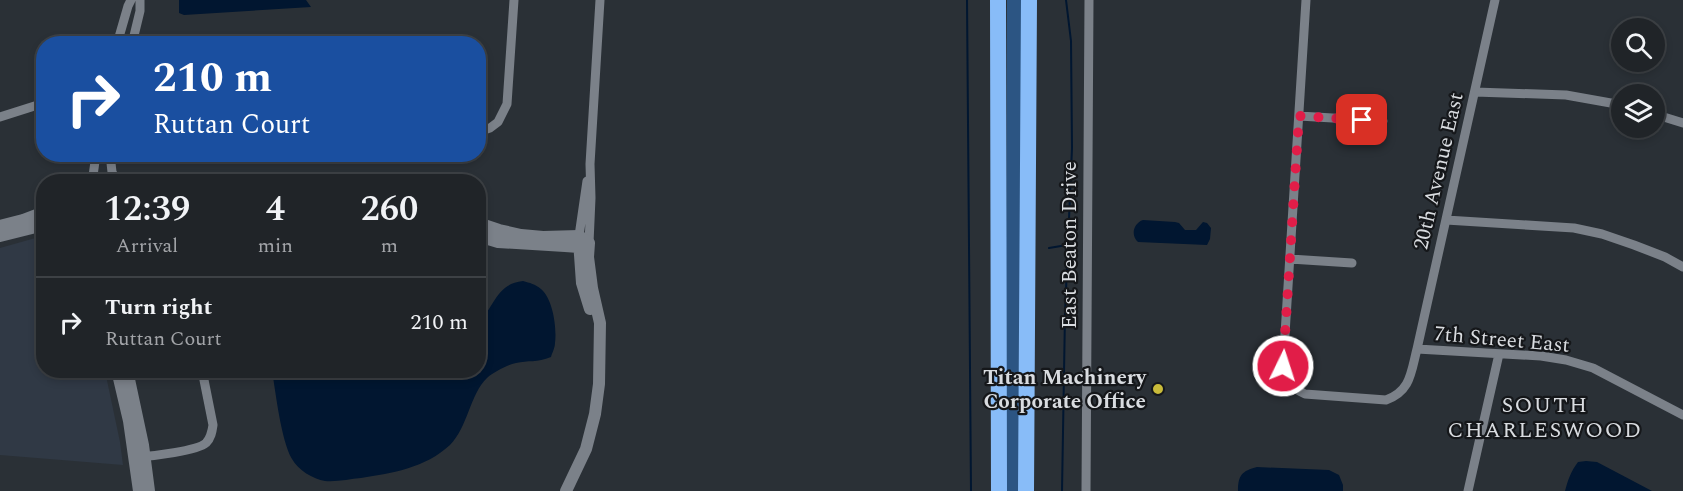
<!DOCTYPE html>
<style>
body{margin:0;font-family:Spectral,serif;background:#282c30;color:#f1f3f6;height:100vh;display:flex;flex-direction:column;font-size:22px;white-space:nowrap}
*{box-sizing:border-box;margin:0}
p{font-size:20px;color:#a2a4a8}
.icon{flex:none;width:33px;height:33px;fill:none;stroke:currentColor;stroke-width:2;stroke-linecap:round;stroke-linejoin:round}
.map{position:relative;flex:1;overflow:hidden}
.details{position:absolute;left:36px;top:174px;width:450px;height:204px;display:flex;flex-direction:column;background:#202428;border-radius:24px;box-shadow:0 3px 9px #0003,0 0 0 2px #3d4145}
.details>*{flex:none}
.guide{position:absolute;left:36px;top:36px;width:450px;height:126px;border-radius:24px;box-shadow:0 3px 9px #0003,0 0 0 2px #3d4145;background:#1a4fa0;color:#fff;overflow:hidden}
.buttons{position:absolute;left:1611px;top:18px;display:grid;gap:12px}
.buttons a{display:grid;place-items:center;width:54px;height:54px;border-radius:50%;background:#202428;box-shadow:0 3px 9px #0003,0 0 0 2px #3d4145;font-size:30px}
.pin{position:absolute;display:grid;place-items:center;width:51px;height:51px;color:#fff;margin:-26px;border-radius:12px;box-shadow:0 3px 9px #0006}
.me{position:absolute;width:66px;margin:-33px;rotate:4deg;stroke-linejoin:round;filter:drop-shadow(0 0 4px #0008)}
.turn{display:flex;align-items:center;gap:21px;height:126px;padding:0 18px;font-size:27px}
.turn .icon{width:78px;height:78px;stroke-width:2.5}
.turn b{display:block;font-size:42px;line-height:51px}
.eta{display:flex;justify-content:space-evenly;align-items:center;height:102px;text-align:center}
.eta b{font-size:36px;font-weight:600;line-height:42px}
ul{padding:0;list-style:none}
li{display:flex;align-items:center;gap:18px;height:90px;padding:0 18px;border-top:2px solid #3d4145}
li div{flex:1}
li b{display:block;font-size:22px}
li em{font-style:normal}
.map>svg:first-child{display:block}
</style>
<div class="map">
<svg width="1683" height="491" viewBox="0 0 1683 491">
<rect width="100%" height="100%" fill="#2a3036"/>
<path fill="#303945" d="M 39,237 L 44,238 L 44,370 L 105,371 L 120,442 L 123,465 L 0,455 L 0,248 Z"/>
<path fill="#2c5583" d="M 1007,0 L 1022,0 L 1020,491 L 1005,491 Z"/>
<path fill="#011630" d="M 179,0 L 306,0 L 311,7 L 184,15 L 179,13 Z
M 1143,220 L 1175,222 L 1179,223 L 1185,230 L 1196,230 L 1203,222 L 1207,223 L 1211,228 L 1210,239 L 1207,245 L 1138,242 C 1130,235 1134,223 1143,220 Z
M 523,281 C 530,283 535,284 541,289 C 553,299 557,328 555,343 C 555,348 552,353 551,357 C 537,363 528,360 516,363 C 507,365 494,372 487,378 C 470,394 468,427 450,445 C 425,468 393,473 361,478 C 350,479 337,482 325,481 C 313,479 298,470 292,459 C 281,440 276,394 272,371 L 478,370 L 479,322 C 495,306 496,284 523,281 Z
M 1586,461 L 1597,462 L 1652,491 L 1565,491 C 1568,480 1571,471 1578,462 Z
M 1257,467 L 1329,470 L 1339,475 L 1343,485 L 1343,491 L 1238,491 C 1238,475 1242,471 1257,467 Z"/>
<g fill="none" stroke-linecap="round" stroke-linejoin="round">
<path stroke="#011630" stroke-width="2" d="M 967,0 L 971,491
M 1049,248 L 1067,245
M 1062,491 L 1065,314 L 1072,148 L 1071,41 L 1066,0"/>
<path stroke="#7b8189" stroke-width="9" d="M 1306,0 L 1283,366 C 1287,381 1290,387 1305,394 L 1386,400 C 1411,391 1411,372 1417,349 L 1541,356 L 1566,360 L 1593,368 L 1683,415
M 117,44 L 128,6 L 131,0
M 132,44 L 140,11 L 140,0
M 1475,92 L 1566,95 L 1622,105
M 1654,114 L 1683,123
M 1299,116 L 1383,121
M 0,117 L 44,103
M 478,132 L 490,128 L 498,122 L 507,104 L 514,0
M 110,154 L 112,172 L 117,182
M 90,182 L 93,176 L 96,154
M 1446,220 L 1574,228 L 1602,234 L 1634,245 L 1665,257 L 1683,267
M 579,236 L 587,181
M 589,243 L 591,198 L 590,164 L 600,0
M 1290,259 L 1352,263
M 1417,349 L 1495,0
M 139,457 C 152,456 197,451 206,443 C 211,438 212,432 213,425 L 202,370
M 1086,491 L 1089,0
M 1468,491 L 1499,354"/>
<path stroke="#7b8189" stroke-width="12" d="M 315,182 L 318,182
M 478,223 L 499,230 L 521,235 L 543,237 L 579,236 L 589,243
M 0,226 L 23,220 L 44,212
M 0,236 L 44,225
M 478,236 L 498,242 L 565,246 L 579,247 L 589,243
M 579,241 L 582,283 L 590,309
M 117,370 L 129,421 L 139,491
M 127,370 L 143,445 L 149,491
M 566,491 L 586,449 L 595,414 L 599,384 L 600,323 L 592,288 L 588,257 L 589,243"/>
<path stroke="#88bcf8" stroke-width="16" d="M 998,0 L 999,491
M 1026,491 L 1029,0"/>
</g>
<g fill="none" stroke-linecap="round" stroke-linejoin="round">
<path stroke="#e11d48" stroke-width="10" stroke-dasharray="0 18" d="M 1283,366 L 1299,116 L 1362,120"/>
</g>
<circle fill="#c9bb3a" stroke="#15171a" stroke-width="2" cx="1158" cy="389" r="6"/>
<g text-anchor="middle" stroke-width="4.5" stroke-linejoin="round" paint-order="stroke">
<g font-size="21" fill="#d9dce0" stroke="#15171a">
<text transform="translate(1438 171) rotate(-77)" y="7">20th Avenue East</text>
<text transform="translate(1069 245) rotate(-90)" y="7">East Beaton Drive</text>
<text transform="translate(1502 339) rotate(5)" y="7">7th Street East</text>
</g>
<g font-size="21" font-weight="bold" fill="#d9dce0" stroke="#15171a" text-anchor="end">
<text x="1146" y="384">Titan Machinery<tspan x="1146" dy="24">Corporate Office</tspan></text>
</g>
<g font-size="22" letter-spacing="1.5" fill="#d9dce0" stroke="#15171a">
<text x="1545" y="412">SOUTH<tspan x="1545" dy="25">CHARLESWOOD</tspan></text>
</g>
</g>
</svg>
<div class="buttons">
<a><svg class="icon" aria-label="search" viewBox="0 0 24 24"><circle cx="10" cy="10" r="6"/><path d="M15 15l6 6"/></svg></a>
<a><svg class="icon" aria-label="layers" viewBox="0 0 24 24"><path d="M12 4l9 5-9 5-9-5zM3 14l9 5 9-5"/></svg></a>
</div>
<div class="pin" style="left:1362px;top:120px;background:#d93025"><svg class="icon" aria-label="arrive" viewBox="0 0 24 24"><path d="M6 21V4h12l-3 4 3 4H6"/></svg></div>
<svg class="me" style="left:1283px;top:366px" viewBox="-20 -20 40 40"><circle r="17" fill="#e11d48" stroke="#fff" stroke-width="3"/><path d="M0-11L8 9 0 5-8 9z" fill="#fff"/></svg>
<div class="guide">
<div class="turn"><svg class="icon" aria-label="right" viewBox="0 0 24 24"><path d="M7 20v-9h11M14 6l5 5-5 5"/></svg><div><b>210 m</b>Ruttan Court</div></div>
</div>
<section class="details">
<div class="eta">
<div><b>12:39</b><p>Arrival</p></div>
<div><b>4</b><p>min</p></div>
<div><b>260</b><p>m</p></div>
</div>
<ul>
<li><svg class="icon" aria-label="right" viewBox="0 0 24 24"><path d="M7 20v-9h11M14 6l5 5-5 5"/></svg><div><b>Turn right</b><p>Ruttan Court</p></div><em>210 m</em></li>
</ul>
</section>
</div>
